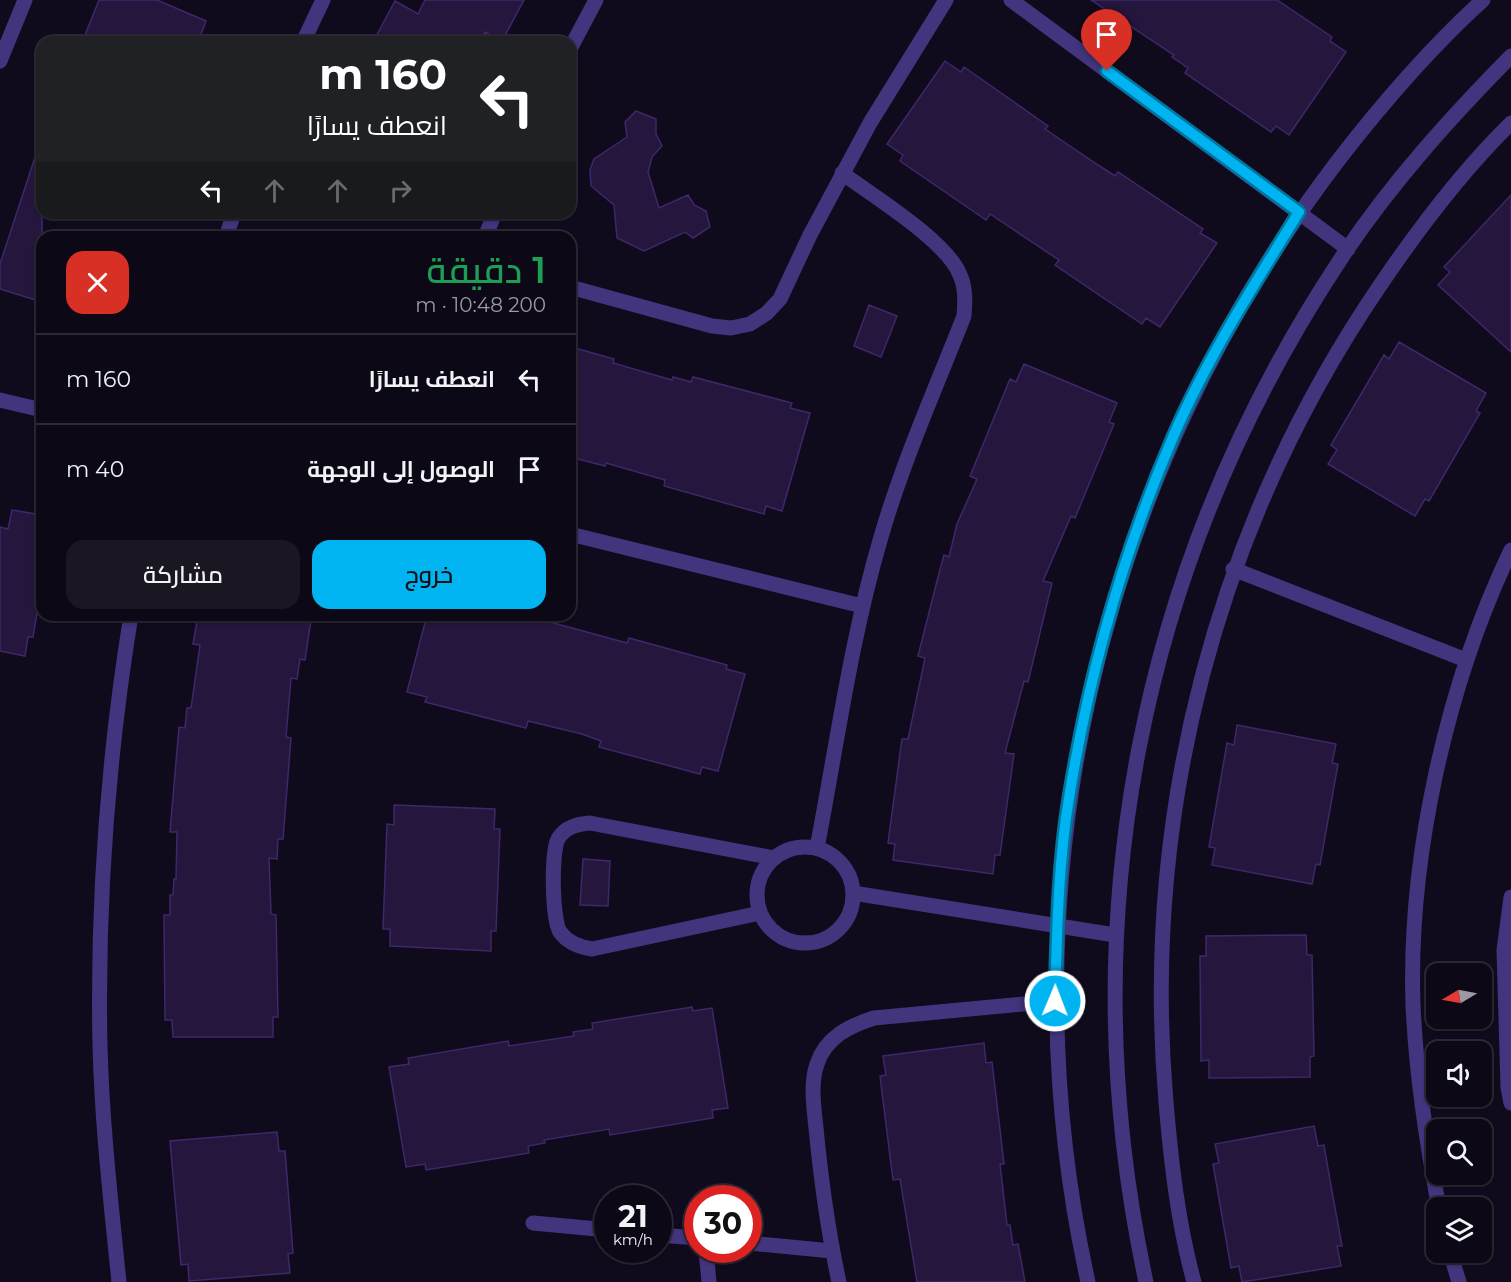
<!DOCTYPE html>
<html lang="ar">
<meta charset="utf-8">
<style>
body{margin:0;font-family:Montserrat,Cairo,sans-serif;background:#1a1622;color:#f1f3f6;direction:rtl;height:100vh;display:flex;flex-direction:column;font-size:22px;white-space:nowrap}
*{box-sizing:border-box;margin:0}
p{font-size:20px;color:#9a9aa0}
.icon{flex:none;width:33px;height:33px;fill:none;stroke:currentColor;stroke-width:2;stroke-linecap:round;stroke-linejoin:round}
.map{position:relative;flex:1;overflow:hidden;direction:ltr}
.panel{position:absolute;left:36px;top:231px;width:540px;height:390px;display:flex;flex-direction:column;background:#0c0815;border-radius:18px;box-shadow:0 2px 4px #0004,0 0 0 2px #2c2934;direction:rtl}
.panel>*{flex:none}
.hud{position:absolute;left:36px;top:36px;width:540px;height:183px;border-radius:18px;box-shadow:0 2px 4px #0004,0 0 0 2px #2c2934;direction:rtl;background:#202124;color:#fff;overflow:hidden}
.needle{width:39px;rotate:260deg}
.buttons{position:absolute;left:1426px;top:963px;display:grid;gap:12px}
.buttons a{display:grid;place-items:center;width:66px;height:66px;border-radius:12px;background:#0c0815;box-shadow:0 2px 4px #0004,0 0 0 2px #2c2934;font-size:30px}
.speed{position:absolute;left:594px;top:1185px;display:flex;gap:12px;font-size:30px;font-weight:700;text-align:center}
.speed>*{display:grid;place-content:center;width:78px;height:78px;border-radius:50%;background:#0c0815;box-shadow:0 2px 4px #0004,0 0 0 2px #2c2934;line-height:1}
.speed small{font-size:15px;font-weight:400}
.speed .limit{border:9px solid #d22;background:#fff;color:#111}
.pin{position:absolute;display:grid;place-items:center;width:51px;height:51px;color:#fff;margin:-62px -26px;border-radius:50% 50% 50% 0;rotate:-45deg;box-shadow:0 0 6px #0007}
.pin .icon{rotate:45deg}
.me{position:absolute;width:66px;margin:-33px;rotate:1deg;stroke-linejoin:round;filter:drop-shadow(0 0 4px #0008)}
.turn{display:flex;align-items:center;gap:21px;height:126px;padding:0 30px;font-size:27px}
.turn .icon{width:78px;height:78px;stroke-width:2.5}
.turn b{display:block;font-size:42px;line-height:51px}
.lanes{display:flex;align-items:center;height:57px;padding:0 30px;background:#0003;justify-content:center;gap:30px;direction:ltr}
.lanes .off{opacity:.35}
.round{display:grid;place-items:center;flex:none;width:63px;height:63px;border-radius:18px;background:#1a1622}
.head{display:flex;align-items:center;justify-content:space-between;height:102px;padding:0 30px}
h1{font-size:36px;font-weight:600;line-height:45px;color:#1e9e55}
.cta{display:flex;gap:12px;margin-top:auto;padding:12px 30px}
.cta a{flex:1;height:69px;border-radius:18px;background:#00b4f1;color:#111;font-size:24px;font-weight:600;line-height:69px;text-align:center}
.cta a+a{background:#1a1622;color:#f1f3f6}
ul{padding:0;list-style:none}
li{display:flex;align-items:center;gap:18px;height:90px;padding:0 30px;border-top:2px solid #2c2934}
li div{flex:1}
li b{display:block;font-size:22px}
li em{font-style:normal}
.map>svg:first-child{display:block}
</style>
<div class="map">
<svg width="1511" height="1282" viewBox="0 0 1511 1282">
<rect width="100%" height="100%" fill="#100b1c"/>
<path fill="#24163d" stroke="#3f276a" stroke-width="1.5" d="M 99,0 L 157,0 L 206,21 L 198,42 L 102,42 L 85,35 Z
M 425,0 L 524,0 L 502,41 L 485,32 L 479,42 L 373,42 L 395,1 L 418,14 Z
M 1091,0 L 1277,0 L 1332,37 L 1330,41 L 1346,52 L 1289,135 L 1276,126 L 1271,132 L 1185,73 L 1188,68 L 1172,57 L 1174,55 Z
M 945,61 L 961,72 L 964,67 L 1048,126 L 1045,129 L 1098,165 L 1115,176 L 1118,172 L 1203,229 L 1200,233 L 1217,243 L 1160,327 L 1146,318 L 1142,324 L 1055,265 L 1059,260 L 990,214 L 986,220 L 900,161 L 903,155 L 887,144 Z
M 636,111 L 656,119 L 656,134 L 662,146 L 652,157 L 648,172 L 659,208 L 688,195 L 694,205 L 706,211 L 710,227 L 693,238 L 685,232 L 644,251 L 617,238 L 614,205 L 591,186 L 590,170 L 594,159 L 627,137 L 625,122 Z
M 36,154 L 42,155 L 42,302 L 0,289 L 0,264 Z
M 1511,195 L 1511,352 L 1438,285 L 1450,272 L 1444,267 Z
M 869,305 L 897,316 L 881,357 L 854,346 Z
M 1399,342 L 1486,393 L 1476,411 L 1480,413 L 1429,501 L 1425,499 L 1415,516 L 1328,464 L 1337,450 L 1331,445 L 1384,355 L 1389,359 Z
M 575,348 L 614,359 L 613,363 L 672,380 L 673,377 L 691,382 L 693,377 L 792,403 L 790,408 L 810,413 L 782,511 L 766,506 L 764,514 L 664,486 L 665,480 L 606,463 L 605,466 L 570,457 L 570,368 Z
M 1024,364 L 1117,403 L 1109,422 L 1114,424 L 1075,518 L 1071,516 L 1043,581 L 1052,583 L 1028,682 L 1024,681 L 1005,753 L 1014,754 L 1000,855 L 995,855 L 993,874 L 893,860 L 895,844 L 888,843 L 902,739 L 908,739 L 925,658 L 918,656 L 937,581 L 944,555 L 949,557 L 957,524 L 977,479 L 970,476 L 1010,379 L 1016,382 Z
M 12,510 L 42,515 L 42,584 L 33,637 L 28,637 L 25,656 L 0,651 L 0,527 L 8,529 Z
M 198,615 L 280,615 L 311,620 L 305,660 L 300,659 L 297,679 L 291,678 L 286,737 L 291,738 L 283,839 L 278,839 L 277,859 L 269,858 L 271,914 L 276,915 L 278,1017 L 273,1017 L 273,1037 L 173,1037 L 172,1020 L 165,1020 L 164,915 L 170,915 L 170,895 L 173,895 L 174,879 L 176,879 L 177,832 L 170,832 L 179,727 L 185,728 L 187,708 L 191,708 L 200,645 L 193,644 Z
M 427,615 L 552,615 L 550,622 L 627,643 L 629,638 L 727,665 L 726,669 L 745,674 L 718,771 L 702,767 L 700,774 L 599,747 L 601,741 L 582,734 L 528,721 L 526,728 L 425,702 L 427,697 L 407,692 Z
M 1237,725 L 1336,744 L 1332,763 L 1338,764 L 1320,865 L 1316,864 L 1312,884 L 1212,865 L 1215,848 L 1209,847 L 1227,743 L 1234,745 Z
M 394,805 L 495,809 L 494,829 L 500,829 L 496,931 L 491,931 L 491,951 L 390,946 L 390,929 L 383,929 L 387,824 L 394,825 Z
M 583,859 L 610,861 L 608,906 L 580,905 Z
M 1306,935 L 1307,955 L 1312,955 L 1314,1056 L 1310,1057 L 1310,1077 L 1209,1078 L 1209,1060 L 1201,1061 L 1200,956 L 1206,956 L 1206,936 Z
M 692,1007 L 693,1011 L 712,1008 L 728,1108 L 712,1110 L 713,1118 L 610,1135 L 609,1129 L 544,1140 L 545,1143 L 528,1146 L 529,1153 L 426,1170 L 425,1164 L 406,1167 L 389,1067 L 409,1064 L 408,1058 L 508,1041 L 509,1046 L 574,1036 L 573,1032 L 593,1029 L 592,1023 Z
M 984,1043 L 986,1063 L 992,1062 L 1004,1164 L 1000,1164 L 1007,1225 L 1010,1225 L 1013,1245 L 1018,1244 L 1025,1282 L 917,1282 L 900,1179 L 893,1180 L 880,1076 L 886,1075 L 883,1056 Z
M 1314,1126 L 1318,1146 L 1324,1145 L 1331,1186 L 1342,1246 L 1337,1246 L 1341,1266 L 1242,1282 L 1239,1266 L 1231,1268 L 1213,1164 L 1219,1163 L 1215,1144 Z
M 277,1132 L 279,1151 L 285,1151 L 293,1253 L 288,1254 L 290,1273 L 189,1281 L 188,1264 L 181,1265 L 170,1141 Z"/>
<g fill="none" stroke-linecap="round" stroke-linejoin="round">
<path stroke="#42347d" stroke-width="15" d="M 533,1223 L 608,1230
M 658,1235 L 698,1238
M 748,1243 L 832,1251
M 706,1250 L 709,1282"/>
<path stroke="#42347d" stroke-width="15" d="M 1011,0 L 1348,249
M 303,42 L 323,0
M 570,49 L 596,0
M 0,61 L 25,0
M 226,237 L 234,213
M 485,237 L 495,213
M 570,287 L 712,326 L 731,328 L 750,324 L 767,313 L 780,299 L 810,235 L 870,123 L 946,0
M 0,400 L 42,410
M 570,534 L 862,606
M 1233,569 L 1466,660
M757 895a48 48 0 1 1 96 0a48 48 0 1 1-96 0Z
M 817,848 C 837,744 851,638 881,537 C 903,461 935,390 964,316 C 965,302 966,288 960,275 C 947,241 873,196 842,173
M 853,893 L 1115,935
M 1511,897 L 1504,950 L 1508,1087 L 1511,1103
M 760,913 L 592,949 C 579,947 568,943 560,932 C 552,919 551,853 558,839 C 565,827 577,824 590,823 L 774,858
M 1439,1208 C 1426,1140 1416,1073 1413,1005 C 1408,857 1447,684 1511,550
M 1450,1252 L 1459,1282
M 119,1282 C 111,1203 102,1125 100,1046 C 97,902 108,757 131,615
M 839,1282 C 828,1231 821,1180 816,1128 C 814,1108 810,1084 817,1064 C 826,1037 849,1026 874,1018 L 1055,1001
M 1088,1282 C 1002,892 1095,480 1337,162 C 1381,105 1429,49 1483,0"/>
<path stroke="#42347d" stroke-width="15" d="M 1146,1282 C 1068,919 1140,558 1346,251 C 1394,180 1451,117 1511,56
M 1194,1282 C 1178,1224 1171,1161 1166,1102 C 1141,813 1217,524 1381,284 C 1419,228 1462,171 1511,123"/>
</g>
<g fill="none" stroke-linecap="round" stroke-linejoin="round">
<defs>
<path id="route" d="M 1055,1001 C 1057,934 1058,864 1069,798 C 1089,673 1123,553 1173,437 C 1207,358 1254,285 1299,212 L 1107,71"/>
</defs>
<use href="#route" stroke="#00759d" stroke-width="15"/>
<use href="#route" stroke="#00b4f1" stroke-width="10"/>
</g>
</svg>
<div class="buttons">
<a><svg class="needle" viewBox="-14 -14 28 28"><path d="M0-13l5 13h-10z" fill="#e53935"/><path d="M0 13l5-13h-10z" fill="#9a9aa0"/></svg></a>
<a><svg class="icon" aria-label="sound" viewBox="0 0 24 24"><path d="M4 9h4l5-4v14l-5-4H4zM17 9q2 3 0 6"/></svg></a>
<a><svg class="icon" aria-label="search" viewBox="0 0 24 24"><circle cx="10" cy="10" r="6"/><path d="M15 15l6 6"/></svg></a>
<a><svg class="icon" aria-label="layers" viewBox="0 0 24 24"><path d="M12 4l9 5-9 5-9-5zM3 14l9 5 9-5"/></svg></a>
</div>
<div class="speed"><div>21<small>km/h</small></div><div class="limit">30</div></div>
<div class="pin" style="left:1107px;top:71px;background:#d93025"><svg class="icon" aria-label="arrive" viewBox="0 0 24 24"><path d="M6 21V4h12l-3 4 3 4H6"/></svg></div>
<svg class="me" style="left:1055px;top:1001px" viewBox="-20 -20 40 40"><circle r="17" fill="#00b4f1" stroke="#fff" stroke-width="3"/><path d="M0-11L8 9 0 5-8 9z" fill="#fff"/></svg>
<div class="hud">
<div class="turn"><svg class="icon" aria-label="left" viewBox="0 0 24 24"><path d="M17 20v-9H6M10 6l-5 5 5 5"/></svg><div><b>160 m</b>انعطف يسارًا</div></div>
<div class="lanes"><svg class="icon" aria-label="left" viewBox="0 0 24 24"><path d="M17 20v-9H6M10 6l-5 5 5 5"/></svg><svg class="icon off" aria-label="ahead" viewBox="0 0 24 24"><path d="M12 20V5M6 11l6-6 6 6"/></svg><svg class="icon off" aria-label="ahead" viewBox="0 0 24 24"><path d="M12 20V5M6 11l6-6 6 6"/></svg><svg class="icon off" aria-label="right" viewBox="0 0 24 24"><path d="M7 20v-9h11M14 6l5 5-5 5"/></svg></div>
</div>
<section class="panel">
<div class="head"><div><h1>1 دقيقة</h1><p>200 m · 10:48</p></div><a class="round" style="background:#d93025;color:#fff"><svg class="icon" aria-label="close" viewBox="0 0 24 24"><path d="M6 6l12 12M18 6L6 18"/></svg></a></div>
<ul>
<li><svg class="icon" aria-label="left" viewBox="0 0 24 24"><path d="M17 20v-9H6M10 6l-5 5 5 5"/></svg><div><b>انعطف يسارًا</b></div><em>160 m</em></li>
<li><svg class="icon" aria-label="arrive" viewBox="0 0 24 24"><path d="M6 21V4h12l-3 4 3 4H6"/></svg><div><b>الوصول إلى الوجهة</b></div><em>40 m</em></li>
</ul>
<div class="cta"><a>خروج</a><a>مشاركة</a></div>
</section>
</div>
